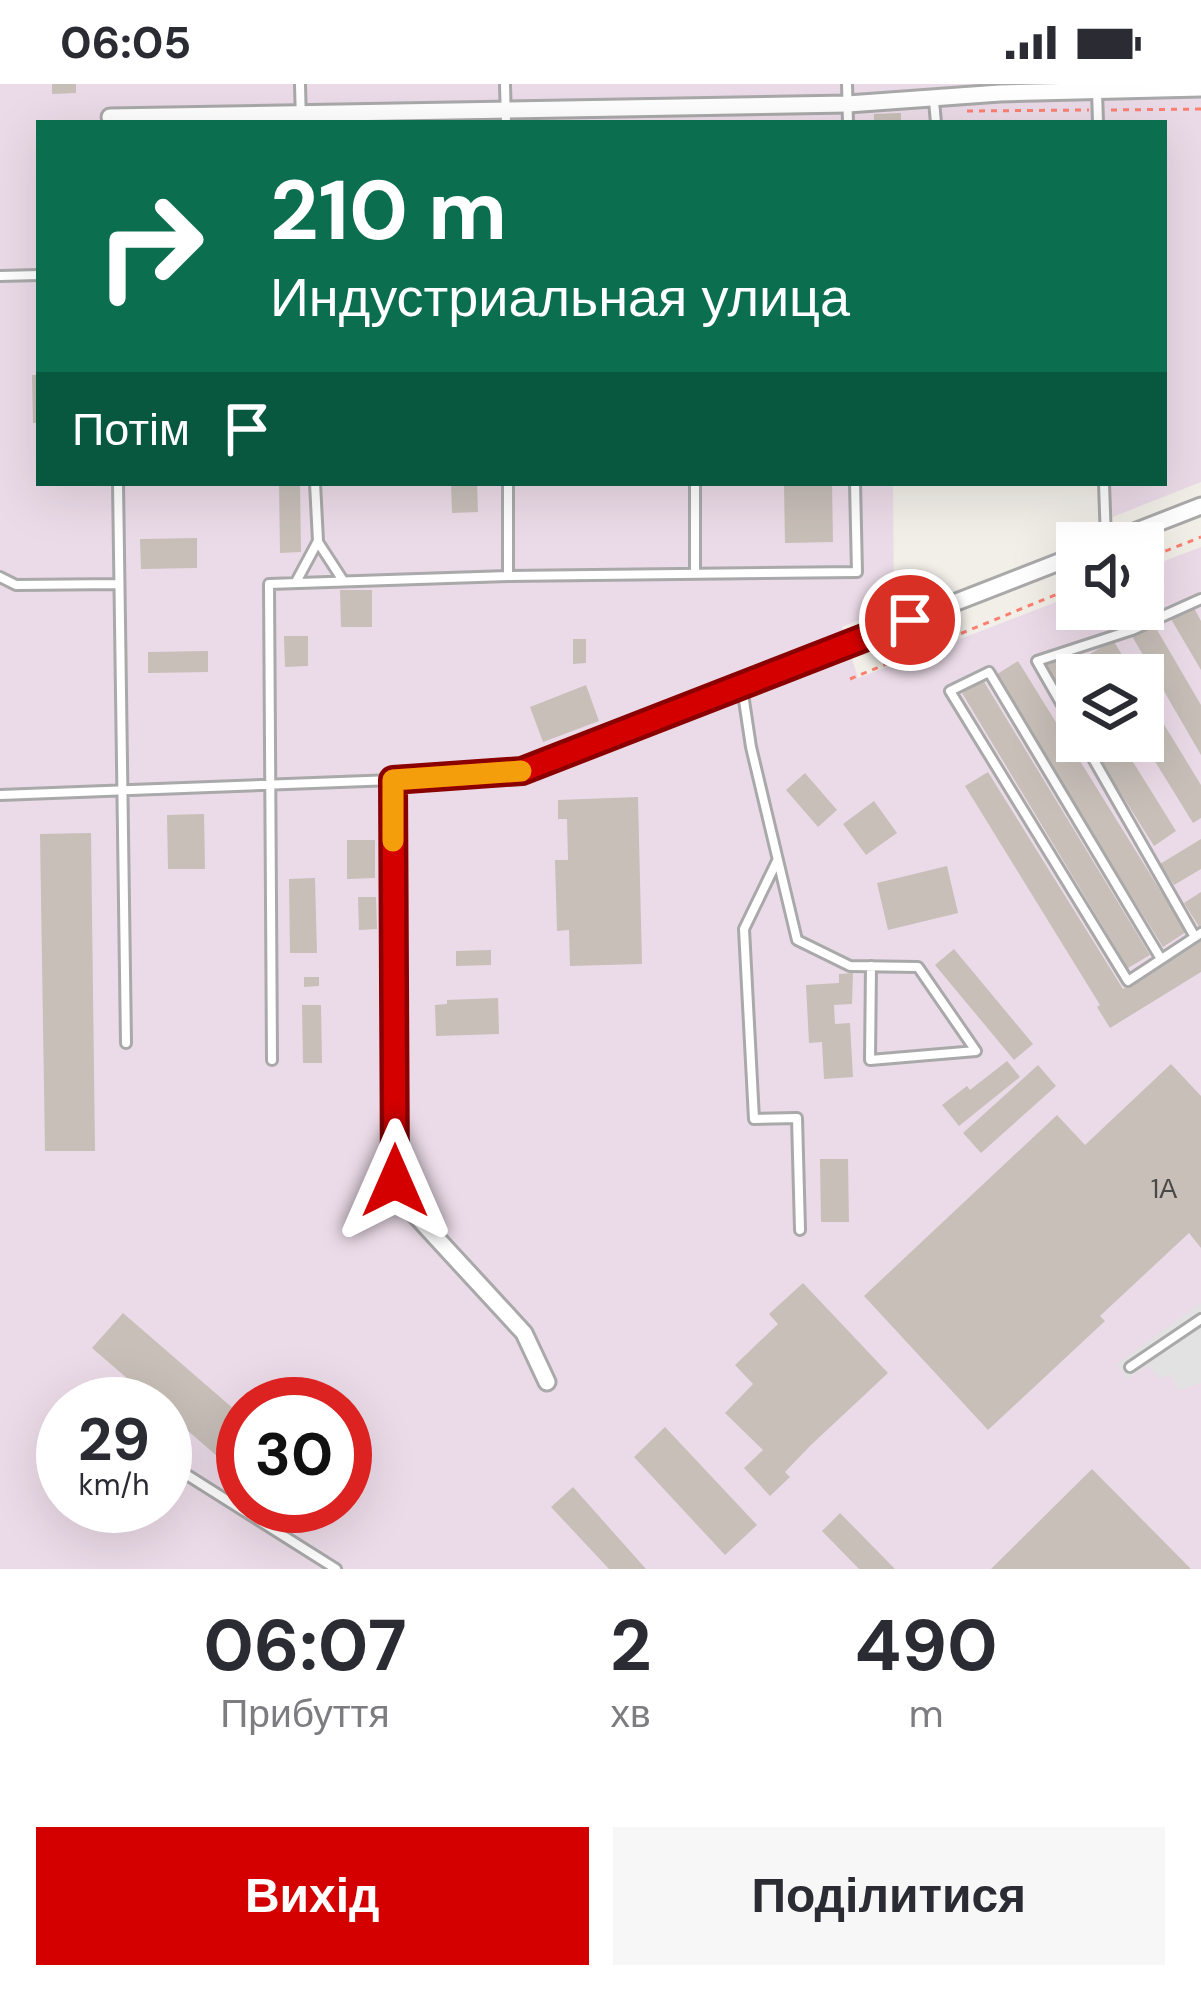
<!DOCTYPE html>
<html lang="uk">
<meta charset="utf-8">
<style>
body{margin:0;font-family:"DM Sans",sans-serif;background:#f7f7f7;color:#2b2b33;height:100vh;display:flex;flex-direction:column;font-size:45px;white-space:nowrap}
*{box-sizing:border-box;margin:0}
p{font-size:39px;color:#7c7c81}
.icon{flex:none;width:66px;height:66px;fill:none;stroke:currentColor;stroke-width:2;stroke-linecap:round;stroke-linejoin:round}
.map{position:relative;height:1485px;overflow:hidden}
.sheet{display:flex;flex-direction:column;background:#fff;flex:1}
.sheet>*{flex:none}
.guide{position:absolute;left:36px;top:36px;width:1131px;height:366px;border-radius:0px;box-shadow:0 12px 48px #0002;background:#0b6e4f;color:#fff;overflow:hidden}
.controls{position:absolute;left:1056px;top:438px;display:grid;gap:24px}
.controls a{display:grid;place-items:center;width:108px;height:108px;border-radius:0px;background:#fff;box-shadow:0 12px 48px #0002;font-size:60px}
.speed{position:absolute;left:36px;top:1293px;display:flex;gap:24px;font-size:60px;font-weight:700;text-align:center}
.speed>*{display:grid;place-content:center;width:156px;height:156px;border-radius:50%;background:#fff;box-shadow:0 12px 48px #0002;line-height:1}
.speed small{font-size:30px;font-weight:400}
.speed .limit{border:18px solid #d22;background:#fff;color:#111}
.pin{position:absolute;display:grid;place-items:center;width:102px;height:102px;color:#fff;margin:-51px;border:6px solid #fff;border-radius:50%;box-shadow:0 3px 12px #0007}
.me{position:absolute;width:132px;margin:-66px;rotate:0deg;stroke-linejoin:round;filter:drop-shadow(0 0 9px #0008)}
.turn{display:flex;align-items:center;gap:42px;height:252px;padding:0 36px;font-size:54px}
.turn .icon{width:156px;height:156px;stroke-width:2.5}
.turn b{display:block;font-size:84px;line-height:102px}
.then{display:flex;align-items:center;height:114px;padding:0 36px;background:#0003;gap:24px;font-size:45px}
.eta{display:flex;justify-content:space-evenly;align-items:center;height:204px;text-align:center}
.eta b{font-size:72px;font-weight:700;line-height:84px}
.button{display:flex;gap:24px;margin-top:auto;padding:24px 36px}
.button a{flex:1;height:138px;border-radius:0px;background:#d40000;color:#fff;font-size:48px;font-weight:700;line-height:138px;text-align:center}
.button a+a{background:#f7f7f7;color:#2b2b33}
.status{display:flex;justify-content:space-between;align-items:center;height:84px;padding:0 60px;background:#fff;direction:ltr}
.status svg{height:33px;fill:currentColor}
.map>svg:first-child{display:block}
</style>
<div class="status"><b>06:05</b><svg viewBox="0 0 49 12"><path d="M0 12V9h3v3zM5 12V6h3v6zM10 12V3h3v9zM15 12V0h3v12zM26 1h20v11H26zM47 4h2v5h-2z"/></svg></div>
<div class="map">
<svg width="1201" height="1485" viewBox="0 0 1201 1485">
<rect width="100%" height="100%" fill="#f2efe9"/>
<path fill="#ebdbe8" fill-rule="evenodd" d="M 0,0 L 1201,0 L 1201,398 L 1110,434 L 1109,399 L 1164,399 L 1164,39 L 39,39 L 39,399 L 893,399 L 894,521 L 842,543 L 858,594 L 1077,510 L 1077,525 L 1143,525 L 1143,485 L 1201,463 L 1201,1485 L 0,1485 ZM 1077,591 L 1143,591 L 1143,657 L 1077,657 ZM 63,1320 L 165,1320 L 165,1422 L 63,1422 ZM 243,1320 L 345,1320 L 345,1422 L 243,1422 Z"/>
<path fill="#e2e2e2" d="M 1201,1219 L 1201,1299 L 1179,1306 L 1169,1290 L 1160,1295 L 1148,1282 L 1127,1295 L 1117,1280 Z"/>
<path fill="#c7bfb8" d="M 52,0 L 76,0 L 76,9 L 52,10 Z
M 901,29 L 901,39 L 874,39 L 874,30 Z
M 32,291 L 39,291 L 39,339 L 33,339 Z
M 279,399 L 300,399 L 301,468 L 280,469 Z
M 451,399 L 477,399 L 478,428 L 452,429 Z
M 784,399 L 832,399 L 833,458 L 785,459 Z
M 197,454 L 197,484 L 141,485 L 140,455 Z
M 340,506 L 372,506 L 372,543 L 341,543 Z
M 1193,522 L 1201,537 L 1201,586 L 1171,535 Z
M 1153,539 L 1201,621 L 1201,671 L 1132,552 Z
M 284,552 L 308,552 L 308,582 L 285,583 Z
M 573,555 L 586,555 L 586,579 L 573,580 Z
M 1113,556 L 1134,591 L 1102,591 L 1090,570 Z
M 208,567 L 208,588 L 148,589 L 148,568 Z
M 1066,570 L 1077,588 L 1077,639 L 1043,584 Z
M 1018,577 L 1186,848 L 1163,863 L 994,592 Z
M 983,596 L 1150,871 L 1128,884 L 962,609 Z
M 586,601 L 599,637 L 543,658 L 530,623 Z
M 1143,606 L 1201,701 L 1201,734 L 1193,739 L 1143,658 Z
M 1088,657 L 1120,657 L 1176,747 L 1154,762 Z
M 988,688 L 1123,905 L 1201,857 L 1201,888 L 1110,944 L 1097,923 L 1100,921 L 965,702 Z
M 805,689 L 837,726 L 818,743 L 786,706 Z
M 638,713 L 642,880 L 570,882 L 569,846 L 557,847 L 555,776 L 568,776 L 567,735 L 558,735 L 558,716 Z
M 874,717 L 897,749 L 866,771 L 843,740 Z
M 204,730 L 205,785 L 168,785 L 167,731 Z
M 91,749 L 95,1067 L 45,1067 L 40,750 Z
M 1201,755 L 1201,785 L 1174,801 L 1160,780 Z
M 347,756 L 375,756 L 375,794 L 347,795 Z
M 947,782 L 958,829 L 888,846 L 877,799 Z
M 315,794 L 317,869 L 290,869 L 289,795 Z
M 1201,808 L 1201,846 L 1184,819 Z
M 358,813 L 376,813 L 377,845 L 359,846 Z
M 954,865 L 1033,960 L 1014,976 L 935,881 Z
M 491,866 L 491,881 L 456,882 L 456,867 Z
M 853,889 L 852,920 L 834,921 L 835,940 L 850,939 L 853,993 L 824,995 L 822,958 L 809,959 L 806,901 L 839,899 L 839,890 Z
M 304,893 L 319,893 L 319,902 L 304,903 Z
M 498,914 L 499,950 L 436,952 L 435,921 L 447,920 L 447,916 Z
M 302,921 L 321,921 L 322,979 L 303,979 Z
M 1007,977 L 1020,993 L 959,1042 L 942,1021 L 967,1002 L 970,1006 Z
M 1171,980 L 1201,1012 L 1201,1164 L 1189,1149 L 1100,1232 L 1105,1237 L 988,1346 L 864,1212 L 1057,1031 L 1085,1061 Z
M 1038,981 L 1056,1002 L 981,1069 L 963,1049 Z
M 820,1075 L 848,1075 L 849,1138 L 821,1138 Z
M 803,1199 L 888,1289 L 811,1361 L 785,1388 L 790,1393 L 770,1412 L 744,1384 L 763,1366 L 725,1329 L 753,1300 L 735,1281 L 778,1240 L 769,1230 Z
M 123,1229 L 243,1333 L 243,1373 L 232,1385 L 165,1327 L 165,1320 L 157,1320 L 92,1264 Z
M 665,1343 L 757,1441 L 725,1471 L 634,1373 Z
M 1092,1385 L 1191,1485 L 991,1485 Z
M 573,1403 L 646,1485 L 609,1485 L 551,1423 Z
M 840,1429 L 895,1485 L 859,1485 L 822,1447 Z"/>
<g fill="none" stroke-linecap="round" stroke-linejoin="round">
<defs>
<path id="lane" d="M 300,0 L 301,39
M 505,0 L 506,39
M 847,0 L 848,39
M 1097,7 L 1098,39
M 934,17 L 936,39
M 0,192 L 39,191
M 118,399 L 126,959
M 508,399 L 508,492
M 1104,399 L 1106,457
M 318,458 L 342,495
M 695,489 L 695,399
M 0,493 L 16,501 L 119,500
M 296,498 L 318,457 L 315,399
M 1126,525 L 1132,546
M 742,603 L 751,663 L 797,856 L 850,882 L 918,883 L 976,967 L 870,976 L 871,882
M 1077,647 L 1037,577 L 1132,546 L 1201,515
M 1083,657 L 1195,853 L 1201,849
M 0,711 L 393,696
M 777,777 L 744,845 L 754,1035 L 797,1034 L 800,1146
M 1161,875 L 989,588 L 950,607 L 1128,897 L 1195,853
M 272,976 L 269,500 L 508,492 L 857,488 L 855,399
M 1130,1283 L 1201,1235
M 165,1377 L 336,1485"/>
<path id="street" d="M 110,33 L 848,20 L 1000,9 L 1201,4
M 1106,459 L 1201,422
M 547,1298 L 524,1249 L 408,1123 L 395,1098 L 393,696 L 522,687 L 1077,471"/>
</defs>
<use href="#lane" stroke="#a9a9a9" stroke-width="14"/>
<use href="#street" stroke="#a9a9a9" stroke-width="21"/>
<path stroke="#fa8072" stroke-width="3" stroke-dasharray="6 6" stroke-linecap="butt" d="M 1111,26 L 1201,25
M 967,27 L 1089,26
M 1143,476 L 1201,453
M 850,595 L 1077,502"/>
<use href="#lane" stroke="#fff" stroke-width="8"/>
<use href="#street" stroke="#fff" stroke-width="15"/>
</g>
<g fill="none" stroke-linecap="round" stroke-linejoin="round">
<defs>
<path id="route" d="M 395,1097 L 393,696 L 522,687 L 910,536"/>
</defs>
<use href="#route" stroke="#8a0000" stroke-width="30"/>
<use href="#route" stroke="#d40000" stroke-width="21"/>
<path stroke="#f59e0b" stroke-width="21" d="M 393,757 L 393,696 L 521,687"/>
</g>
<g text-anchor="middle" stroke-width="9" stroke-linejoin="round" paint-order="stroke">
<g font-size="27" fill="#4b4948">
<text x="1164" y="1114">1А</text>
</g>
</g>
</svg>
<div class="controls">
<a><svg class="icon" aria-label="sound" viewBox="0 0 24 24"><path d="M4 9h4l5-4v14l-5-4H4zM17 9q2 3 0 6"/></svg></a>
<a><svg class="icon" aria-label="layers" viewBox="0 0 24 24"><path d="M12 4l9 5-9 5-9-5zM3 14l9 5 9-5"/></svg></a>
</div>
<div class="speed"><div>29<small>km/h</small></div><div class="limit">30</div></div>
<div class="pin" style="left:910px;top:536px;background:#d93025"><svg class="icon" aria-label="arrive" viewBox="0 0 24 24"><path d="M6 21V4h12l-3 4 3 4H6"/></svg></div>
<svg class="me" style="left:395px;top:1097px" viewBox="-20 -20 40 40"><path d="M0-17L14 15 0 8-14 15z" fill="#d40000" stroke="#fff" stroke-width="4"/></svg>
<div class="guide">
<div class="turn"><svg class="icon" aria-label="right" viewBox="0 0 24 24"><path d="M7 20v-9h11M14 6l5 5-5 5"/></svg><div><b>210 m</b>Индустриальная улица</div></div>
<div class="then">Потім<svg class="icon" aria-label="arrive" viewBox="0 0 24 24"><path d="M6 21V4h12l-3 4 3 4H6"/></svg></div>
</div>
</div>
<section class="sheet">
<div class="eta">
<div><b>06:07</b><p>Прибуття</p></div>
<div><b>2</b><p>хв</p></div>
<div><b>490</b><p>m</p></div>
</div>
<div class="button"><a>Вихід</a><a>Поділитися</a></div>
</section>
